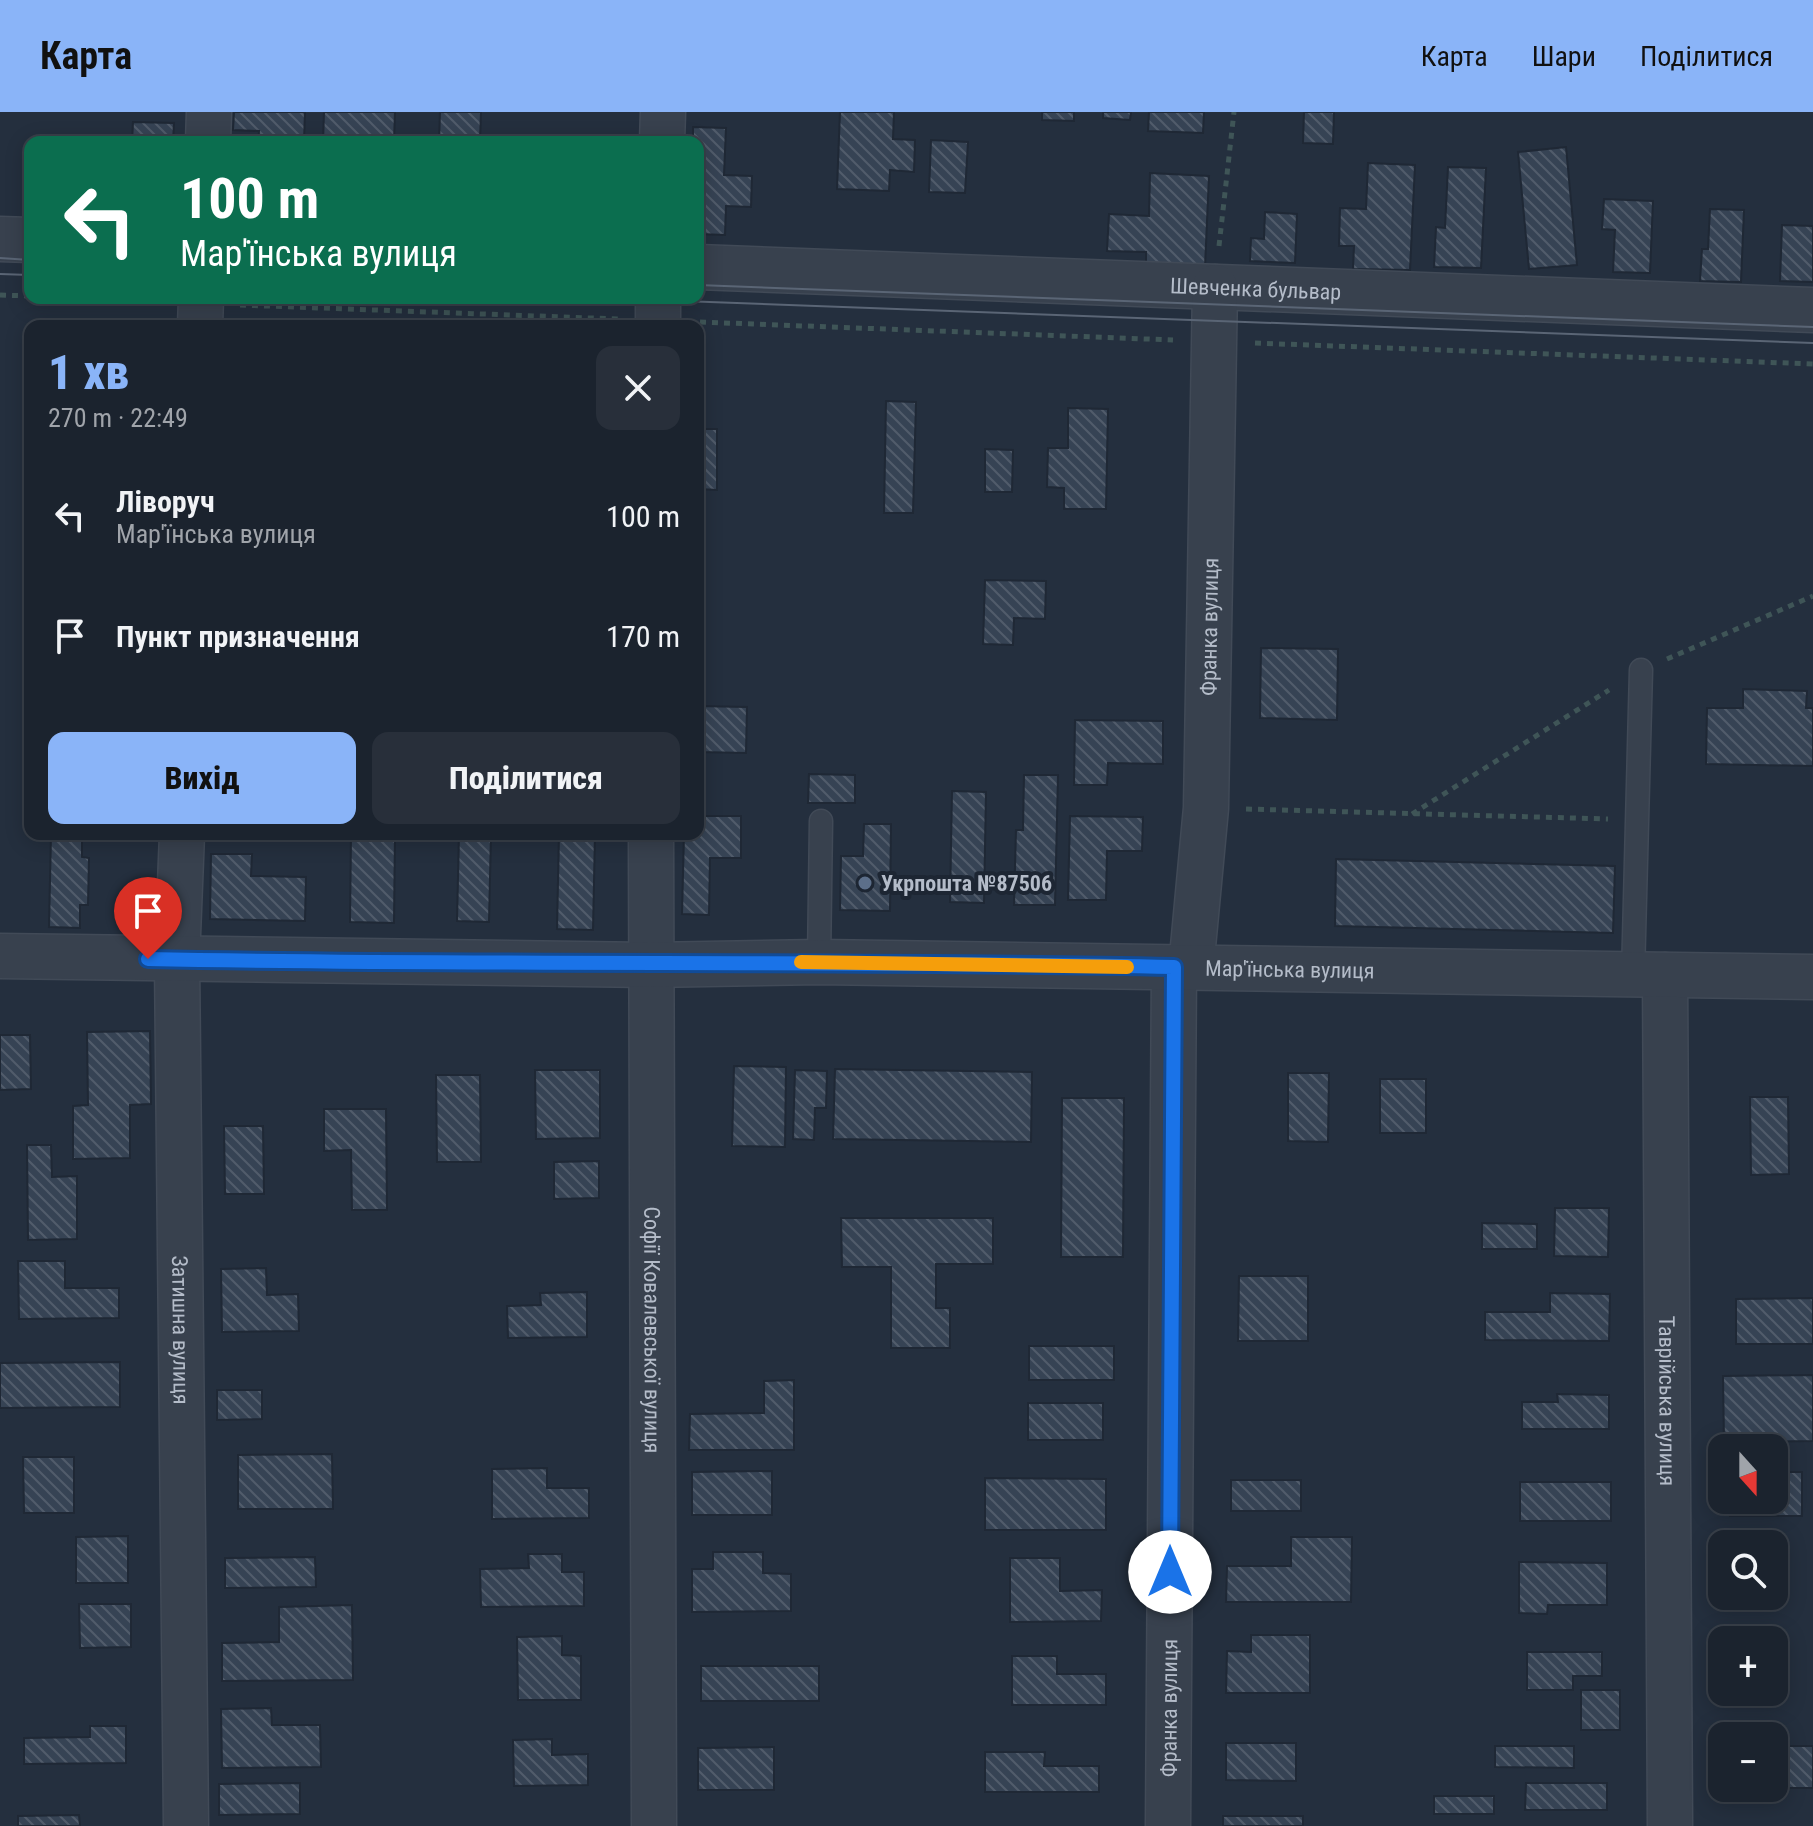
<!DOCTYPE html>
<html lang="uk">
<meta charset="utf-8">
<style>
body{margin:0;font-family:"Roboto Condensed",sans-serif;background:#282f3a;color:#f1f3f6;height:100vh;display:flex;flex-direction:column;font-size:30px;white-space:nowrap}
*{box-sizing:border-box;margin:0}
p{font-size:26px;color:#a0a4aa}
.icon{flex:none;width:44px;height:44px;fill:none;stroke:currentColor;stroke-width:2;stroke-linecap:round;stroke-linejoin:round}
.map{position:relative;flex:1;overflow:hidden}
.panel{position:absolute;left:24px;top:208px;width:680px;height:520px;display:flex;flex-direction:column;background:#1b232e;border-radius:16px;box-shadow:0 4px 20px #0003,0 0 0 2px #39404a}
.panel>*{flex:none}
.banner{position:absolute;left:24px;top:24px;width:680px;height:168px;border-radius:16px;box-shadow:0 4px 20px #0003,0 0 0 2px #39404a;background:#0b6e4f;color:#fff;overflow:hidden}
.needle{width:52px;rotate:159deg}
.fabs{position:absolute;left:1708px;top:1322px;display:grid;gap:16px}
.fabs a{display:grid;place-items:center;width:80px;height:80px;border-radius:16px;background:#1b232e;box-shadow:0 4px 20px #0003,0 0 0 2px #39404a;font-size:40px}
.pin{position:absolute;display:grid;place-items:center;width:68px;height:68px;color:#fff;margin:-82px -34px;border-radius:50% 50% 50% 0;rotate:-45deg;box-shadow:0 0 8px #0007}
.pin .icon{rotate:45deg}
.me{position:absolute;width:88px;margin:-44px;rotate:0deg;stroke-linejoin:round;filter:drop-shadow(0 0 6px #0008)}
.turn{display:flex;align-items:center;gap:28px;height:168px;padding:0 24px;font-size:36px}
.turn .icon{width:104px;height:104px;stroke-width:2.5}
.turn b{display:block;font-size:56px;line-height:68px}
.round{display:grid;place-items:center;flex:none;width:84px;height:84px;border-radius:16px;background:#282f3a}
.summary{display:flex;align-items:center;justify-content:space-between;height:136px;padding:0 24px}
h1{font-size:48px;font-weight:800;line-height:60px;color:#8ab4f8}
.cta{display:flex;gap:16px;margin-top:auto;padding:16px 24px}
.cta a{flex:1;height:92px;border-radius:16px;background:#8ab4f8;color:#111;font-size:32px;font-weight:800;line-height:92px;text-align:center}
.cta a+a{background:#282f3a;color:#f1f3f6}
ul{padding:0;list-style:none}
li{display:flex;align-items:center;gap:24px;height:120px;padding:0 24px}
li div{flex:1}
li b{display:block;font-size:30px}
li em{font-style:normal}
header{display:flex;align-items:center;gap:48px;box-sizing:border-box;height:112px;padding:0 40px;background:#8ab4f8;color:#111}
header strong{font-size:38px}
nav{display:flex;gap:44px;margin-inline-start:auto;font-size:28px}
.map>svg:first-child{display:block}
</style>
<header>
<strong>Карта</strong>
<nav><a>Карта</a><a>Шари</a><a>Поділитися</a></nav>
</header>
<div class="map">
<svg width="1813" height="1714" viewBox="0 0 1813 1714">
<defs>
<pattern id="building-back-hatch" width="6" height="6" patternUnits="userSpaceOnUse" patternTransform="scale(2)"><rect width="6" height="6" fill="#364354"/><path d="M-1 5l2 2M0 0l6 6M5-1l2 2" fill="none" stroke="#515c6b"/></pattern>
</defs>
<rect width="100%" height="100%" fill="#242f3e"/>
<path fill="url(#building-back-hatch)" stroke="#1f2835" stroke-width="2" d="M 234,0 L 305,0 L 304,30 L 258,30 L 259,19 L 233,18 Z
M 324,0 L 395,0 L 394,30 L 323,30 Z
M 440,0 L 481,0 L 480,30 L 439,30 Z
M 840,0 L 894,0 L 893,27 L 915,28 L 914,60 L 890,58 L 889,79 L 837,77 Z
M 1042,0 L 1074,0 L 1074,9 L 1042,8 Z
M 1103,0 L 1131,0 L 1130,8 L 1103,6 Z
M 1149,0 L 1204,0 L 1203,21 L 1148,19 Z
M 1304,0 L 1334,0 L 1333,32 L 1303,31 Z
M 133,10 L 174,11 L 173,30 L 132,30 Z
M 693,15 L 726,16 L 724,63 L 752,64 L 751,95 L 726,94 L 725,123 L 698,122 L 698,30 L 693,30 Z
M 931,28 L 968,30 L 965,81 L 929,80 Z
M 1566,35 L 1577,153 L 1529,157 L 1518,40 Z
M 1368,51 L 1415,53 L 1410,158 L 1353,157 L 1354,134 L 1339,134 L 1340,96 L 1366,97 Z
M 1448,55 L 1486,56 L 1481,156 L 1434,155 L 1436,115 L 1445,116 Z
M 1150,61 L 1209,64 L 1205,155 L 1146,153 L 1146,140 L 1107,139 L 1109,102 L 1149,104 Z
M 1604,87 L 1653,89 L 1650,161 L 1613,160 L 1615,118 L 1602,117 Z
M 1710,97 L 1744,98 L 1741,170 L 1700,169 L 1702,137 L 1708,137 Z
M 1265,100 L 1297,102 L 1295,151 L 1250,149 L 1251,126 L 1264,127 Z
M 1782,113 L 1813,114 L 1813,170 L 1780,169 Z
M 886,289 L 916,290 L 913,401 L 884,401 Z
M 1068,296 L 1108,297 L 1106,397 L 1064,397 L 1064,376 L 1047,375 L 1048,336 L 1068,336 Z
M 698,317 L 717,317 L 717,378 L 698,377 Z
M 985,337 L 1013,338 L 1012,380 L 985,380 Z
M 985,468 L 1046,469 L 1045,507 L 1014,506 L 1013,533 L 983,532 Z
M 1261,536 L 1338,537 L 1337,608 L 1260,606 Z
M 1743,577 L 1807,579 L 1806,596 L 1813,596 L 1813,654 L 1706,652 L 1707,596 L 1743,596 Z
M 698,594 L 747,595 L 746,641 L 698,640 Z
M 1075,608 L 1163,609 L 1163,652 L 1108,651 L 1107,673 L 1074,673 Z
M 809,662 L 855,663 L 855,691 L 808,691 Z
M 1024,663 L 1058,663 L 1055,793 L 1014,793 L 1016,718 L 1023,718 Z
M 952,679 L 986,680 L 984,791 L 950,790 Z
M 698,704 L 741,704 L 741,746 L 710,746 L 709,803 L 682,802 L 684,722 L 698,722 Z
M 1070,704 L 1143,705 L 1142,739 L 1107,739 L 1106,788 L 1068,788 Z
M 864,712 L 891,712 L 890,799 L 840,798 L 841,744 L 863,744 Z
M 51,722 L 82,722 L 82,745 L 89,746 L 88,793 L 80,793 L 80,816 L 49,815 Z
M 351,722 L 395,722 L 394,811 L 350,810 Z
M 459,722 L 491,722 L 489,810 L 457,809 Z
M 559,722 L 595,722 L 593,818 L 557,817 Z
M 211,742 L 252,742 L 251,764 L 306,765 L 305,809 L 210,807 Z
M 1336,747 L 1615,754 L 1613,821 L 1335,814 Z
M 150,919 L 151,992 L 130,993 L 130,1046 L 73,1047 L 73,994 L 88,993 L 87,920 Z
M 0,923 L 30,923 L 31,977 L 0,978 Z
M 734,954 L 786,955 L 785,1035 L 732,1034 Z
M 835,957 L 1032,960 L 1031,1030 L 833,1027 Z
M 535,958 L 600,958 L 600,1026 L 536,1027 Z
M 795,958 L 827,959 L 826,996 L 815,996 L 814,1028 L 793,1027 Z
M 1288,961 L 1329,961 L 1328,1030 L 1288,1029 Z
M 436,963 L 480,963 L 481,1050 L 437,1050 Z
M 1380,967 L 1426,967 L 1426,1021 L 1380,1021 Z
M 1750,985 L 1788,985 L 1789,1062 L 1751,1063 Z
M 1062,986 L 1124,986 L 1123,1145 L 1061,1145 Z
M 324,997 L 386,997 L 387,1098 L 352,1098 L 351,1038 L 324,1039 Z
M 224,1014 L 263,1014 L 264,1082 L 225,1082 Z
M 27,1033 L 51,1033 L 52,1065 L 77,1064 L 77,1127 L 28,1128 Z
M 599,1049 L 599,1086 L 554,1087 L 554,1050 Z
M 1555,1096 L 1609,1096 L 1608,1145 L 1554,1144 Z
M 841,1106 L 993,1106 L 993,1152 L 936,1152 L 936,1196 L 950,1196 L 950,1236 L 891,1236 L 891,1155 L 842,1155 Z
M 1482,1111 L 1537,1112 L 1537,1137 L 1482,1137 Z
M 18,1149 L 65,1149 L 65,1176 L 119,1176 L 119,1206 L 19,1207 Z
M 266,1156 L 267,1183 L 298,1182 L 299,1219 L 222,1220 L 221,1157 Z
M 1239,1164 L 1308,1164 L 1308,1229 L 1238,1229 Z
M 587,1180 L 587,1225 L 508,1226 L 507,1194 L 541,1193 L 540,1181 Z
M 1550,1181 L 1610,1182 L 1609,1229 L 1485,1228 L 1485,1200 L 1550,1200 Z
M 1813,1186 L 1813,1232 L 1736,1232 L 1736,1187 Z
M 1029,1234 L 1114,1234 L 1114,1268 L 1029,1268 Z
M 120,1250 L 120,1295 L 0,1296 L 0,1251 Z
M 1813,1263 L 1813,1329 L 1724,1330 L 1723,1264 Z
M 794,1268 L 794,1338 L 689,1338 L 690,1302 L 764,1301 L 764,1269 Z
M 217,1278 L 262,1278 L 262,1307 L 217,1308 Z
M 1557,1282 L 1609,1283 L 1609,1317 L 1522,1317 L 1522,1290 L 1558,1290 Z
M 1028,1291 L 1103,1291 L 1103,1328 L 1028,1328 Z
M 332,1342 L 333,1397 L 238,1397 L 238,1343 Z
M 23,1345 L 74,1345 L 74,1401 L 24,1401 Z
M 547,1356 L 547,1376 L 589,1376 L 589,1406 L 492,1407 L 492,1357 Z
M 772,1359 L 772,1403 L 692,1403 L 692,1360 Z
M 1774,1360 L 1802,1360 L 1802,1404 L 1730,1404 L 1730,1388 L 1774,1388 Z
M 985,1366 L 1106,1367 L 1106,1418 L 985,1418 Z
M 1231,1368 L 1301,1368 L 1301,1399 L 1231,1399 Z
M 1520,1370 L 1611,1370 L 1611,1409 L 1520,1409 Z
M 128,1424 L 128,1471 L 76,1471 L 76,1425 Z
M 1291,1425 L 1352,1425 L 1351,1490 L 1226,1490 L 1227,1454 L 1291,1454 Z
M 713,1440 L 763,1440 L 763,1461 L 791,1462 L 791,1499 L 692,1500 L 692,1457 L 713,1457 Z
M 528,1442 L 562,1442 L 562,1460 L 584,1460 L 584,1494 L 481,1495 L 480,1457 L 529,1456 Z
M 315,1445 L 316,1475 L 225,1476 L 225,1446 Z
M 1010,1446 L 1060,1446 L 1060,1479 L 1102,1478 L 1101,1509 L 1010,1510 Z
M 1519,1450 L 1607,1451 L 1607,1493 L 1548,1493 L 1547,1502 L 1519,1501 Z
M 79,1492 L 131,1492 L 131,1535 L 80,1536 Z
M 352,1493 L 353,1568 L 222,1569 L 222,1531 L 279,1530 L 279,1495 Z
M 1251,1523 L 1310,1523 L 1310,1581 L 1226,1581 L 1227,1539 L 1251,1540 Z
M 562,1524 L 562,1543 L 581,1544 L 581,1588 L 518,1588 L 517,1525 Z
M 1527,1540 L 1602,1540 L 1602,1564 L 1573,1564 L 1573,1578 L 1527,1578 Z
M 1012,1544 L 1057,1544 L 1057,1562 L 1106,1562 L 1106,1593 L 1012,1593 Z
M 701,1554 L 819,1554 L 819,1589 L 701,1589 Z
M 1581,1578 L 1620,1578 L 1620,1618 L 1581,1618 Z
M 271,1596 L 272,1613 L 320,1613 L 321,1655 L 222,1656 L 221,1597 Z
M 90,1614 L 126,1614 L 126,1651 L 24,1652 L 24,1626 L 90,1625 Z
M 552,1627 L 552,1643 L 588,1642 L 588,1673 L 514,1674 L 513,1628 Z
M 1226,1631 L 1296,1631 L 1296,1669 L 1226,1668 Z
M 1495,1634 L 1574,1634 L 1574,1656 L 1495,1655 Z
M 1774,1634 L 1813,1634 L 1813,1676 L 1743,1676 L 1774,1676 Z
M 774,1635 L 774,1678 L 698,1678 L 698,1636 Z
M 985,1640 L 1045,1640 L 1044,1654 L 1099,1654 L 1099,1680 L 985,1680 Z
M 300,1671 L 300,1702 L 219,1703 L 219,1672 Z
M 1526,1671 L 1607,1671 L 1607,1698 L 1525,1698 Z
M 1434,1684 L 1494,1684 L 1494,1702 L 1434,1702 Z
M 79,1703 L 80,1714 L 18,1714 L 18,1704 Z
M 1223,1704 L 1303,1704 L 1303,1714 L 1223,1714 Z"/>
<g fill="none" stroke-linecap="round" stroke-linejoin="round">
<defs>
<path id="service" d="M 819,850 L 821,709
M 1633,863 L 1641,558"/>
<g id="minor">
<path d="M 208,30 L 209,0"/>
<path d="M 662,30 L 663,0"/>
<path d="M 0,127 L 30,128"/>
<path id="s1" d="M 698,155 L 1813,198"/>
<path d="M 200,214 L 201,186"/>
<path d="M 658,214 L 658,186"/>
<path id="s2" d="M 182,722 L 177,848 L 186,1714"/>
<path id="s3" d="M 651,722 L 654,1714"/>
<path id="s4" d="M 1191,856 L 1206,696 L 1215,175"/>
<path id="s5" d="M 1665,863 L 1670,1714"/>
<path id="s6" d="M 1168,1714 L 1174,855"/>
</g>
<g id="tertiary">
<path id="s7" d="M 0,844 L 650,853 L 819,850 L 1813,865"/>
</g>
</defs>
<use href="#service" stroke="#414a57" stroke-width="25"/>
<use href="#minor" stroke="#414a57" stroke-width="47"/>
<use href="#tertiary" stroke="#414a57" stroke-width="47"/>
<path stroke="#3f5557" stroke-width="5" stroke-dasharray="6 6" stroke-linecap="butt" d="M 1219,134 L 1234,0
M 0,183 L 30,184
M 71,186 L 162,190
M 240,193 L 618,207
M 700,210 L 1173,228
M 1255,231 L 1813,252
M 1667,547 L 1813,484
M 1246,697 L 1608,707
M 1412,702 L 1609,578"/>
<use href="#service" stroke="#38414e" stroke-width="22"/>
<use href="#minor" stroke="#38414e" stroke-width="44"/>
<use href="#tertiary" stroke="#38414e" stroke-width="44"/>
<path stroke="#5a6575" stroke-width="2" d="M 0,146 L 30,148
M 0,162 L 30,163
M 698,173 L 1813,215
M 601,186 L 1813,231"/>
</g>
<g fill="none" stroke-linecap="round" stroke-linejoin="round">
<defs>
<path id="route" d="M 148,847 C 490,854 832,848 1174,855 L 1170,1460"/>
</defs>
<use href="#route" stroke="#114b97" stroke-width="20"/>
<use href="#route" stroke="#1a73e8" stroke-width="14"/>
<path stroke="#f59e0b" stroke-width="14" d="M 801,850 L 1127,855"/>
</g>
<circle fill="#5c6f8a" stroke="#1d2633" stroke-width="3" cx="865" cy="771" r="8"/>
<g text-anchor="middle" stroke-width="8" stroke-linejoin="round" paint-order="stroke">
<g font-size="22" fill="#b4bcc9" stroke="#1d2633">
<text dy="8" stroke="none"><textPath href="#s1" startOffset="558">Шевченка бульвар</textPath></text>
<text dy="8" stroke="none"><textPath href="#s4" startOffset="342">Франка вулиця</textPath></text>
<text dy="8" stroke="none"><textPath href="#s7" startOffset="1290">Мар'їнська вулиця</textPath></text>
<text dy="8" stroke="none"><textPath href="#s2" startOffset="496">Затишна вулиця</textPath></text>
<text dy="8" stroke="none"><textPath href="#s3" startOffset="496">Софії Ковалевської вулиця</textPath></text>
<text dy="8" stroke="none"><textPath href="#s5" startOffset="426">Таврійська вулиця</textPath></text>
<text dy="8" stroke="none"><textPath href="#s6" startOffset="118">Франка вулиця</textPath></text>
</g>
<g font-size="22" font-weight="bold" fill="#b4bcc9" stroke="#1d2633" text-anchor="start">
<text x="881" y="779">Укрпошта №87506</text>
</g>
</g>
</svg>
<div class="fabs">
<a><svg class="needle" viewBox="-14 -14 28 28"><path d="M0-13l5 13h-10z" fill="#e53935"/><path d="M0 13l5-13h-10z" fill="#a0a4aa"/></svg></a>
<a><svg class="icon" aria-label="search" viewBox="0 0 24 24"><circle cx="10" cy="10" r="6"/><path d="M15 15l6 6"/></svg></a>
<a>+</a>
<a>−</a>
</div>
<div class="pin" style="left:148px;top:847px;background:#d93025"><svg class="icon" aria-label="arrive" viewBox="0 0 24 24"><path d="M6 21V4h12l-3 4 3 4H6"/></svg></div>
<svg class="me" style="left:1170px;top:1460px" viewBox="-20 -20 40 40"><circle r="19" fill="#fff"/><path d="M0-13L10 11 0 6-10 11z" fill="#1a73e8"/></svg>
<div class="banner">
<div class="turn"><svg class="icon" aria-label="left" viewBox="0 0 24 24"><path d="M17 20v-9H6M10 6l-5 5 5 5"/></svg><div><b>100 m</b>Мар'їнська вулиця</div></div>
</div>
<section class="panel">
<div class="summary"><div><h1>1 хв</h1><p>270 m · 22:49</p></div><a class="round"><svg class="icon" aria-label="close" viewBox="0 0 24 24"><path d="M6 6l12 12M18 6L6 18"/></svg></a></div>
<ul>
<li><svg class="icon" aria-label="left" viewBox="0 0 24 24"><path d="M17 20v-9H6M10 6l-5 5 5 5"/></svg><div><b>Ліворуч</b><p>Мар'їнська вулиця</p></div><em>100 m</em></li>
<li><svg class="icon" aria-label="arrive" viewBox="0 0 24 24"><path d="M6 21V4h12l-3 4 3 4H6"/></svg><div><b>Пункт призначення</b></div><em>170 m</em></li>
</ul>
<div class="cta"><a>Вихід</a><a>Поділитися</a></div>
</section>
</div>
